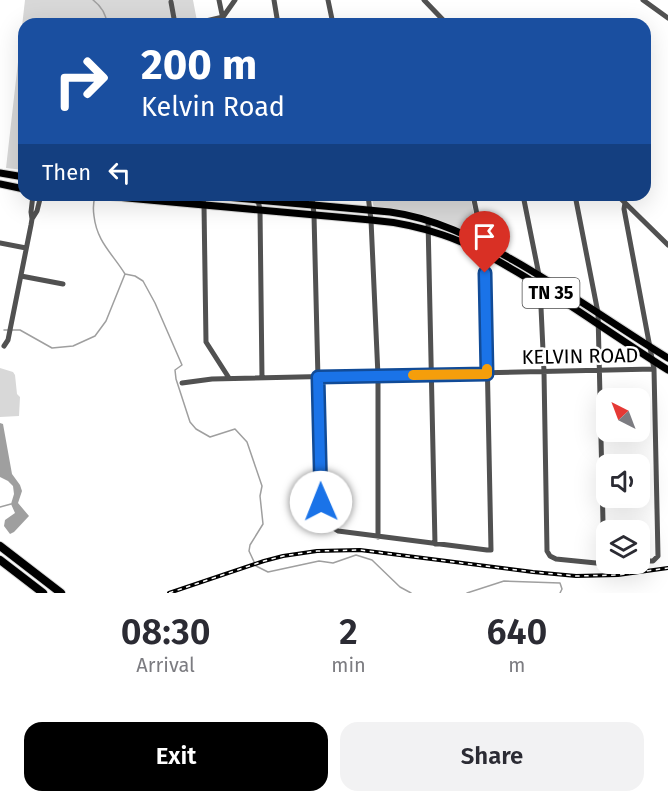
<!DOCTYPE html>
<style>
body{margin:0;font-family:"Fira Sans",sans-serif;background:#f2f2f3;color:#2b2b33;height:100vh;display:flex;flex-direction:column;font-size:22px;white-space:nowrap}
*{box-sizing:border-box;margin:0}
p{font-size:20px;color:#7c7c81}
.icon{flex:none;width:33px;height:33px;fill:none;stroke:currentColor;stroke-width:2;stroke-linecap:round;stroke-linejoin:round}
.map{position:relative;height:593px;overflow:hidden}
.panel{display:flex;flex-direction:column;background:#fff;flex:1}
.panel>*{flex:none}
.banner{position:absolute;left:18px;top:18px;width:633px;height:183px;border-radius:18px;box-shadow:0 6px 24px #0002;background:#1a4fa0;color:#fff;overflow:hidden}
.needle{width:39px;rotate:318deg}
.fabs{position:absolute;left:596px;top:388px;display:grid;gap:12px}
.fabs a{display:grid;place-items:center;width:54px;height:54px;border-radius:12px;background:#fff;box-shadow:0 6px 24px #0002;font-size:30px}
.pin{position:absolute;display:grid;place-items:center;width:51px;height:51px;color:#fff;margin:-62px -26px;border-radius:50% 50% 50% 0;rotate:-45deg;box-shadow:0 0 6px #0007}
.pin .icon{rotate:45deg}
.me{position:absolute;width:66px;margin:-33px;rotate:359deg;stroke-linejoin:round;filter:drop-shadow(0 0 4px #0008)}
.turn{display:flex;align-items:center;gap:21px;height:126px;padding:0 24px;font-size:27px}
.turn .icon{width:78px;height:78px;stroke-width:2.5}
.turn b{display:block;font-size:42px;line-height:51px}
.then{display:flex;align-items:center;height:57px;padding:0 24px;background:#0003;gap:12px;font-size:22px}
.eta{display:flex;justify-content:space-evenly;align-items:center;height:102px;text-align:center}
.eta b{font-size:36px;font-weight:600;line-height:42px}
.button{display:flex;gap:12px;margin-top:auto;padding:12px 24px}
.button a{flex:1;height:69px;border-radius:18px;background:#000;color:#fff;font-size:24px;font-weight:600;line-height:69px;text-align:center}
.button a+a{background:#f2f2f3;color:#2b2b33}
.map>svg:first-child{display:block}
</style>
<div class="map">
<svg width="668" height="593" viewBox="0 0 668 593">
<rect width="100%" height="100%" fill="#fff"/>
<path fill="#d8d8d8" d="M 25,0 L 193,0 L 197,21 L 182,24 L 24,24 L 24,170 L 6,168 Z
M 371,195 L 470,195 L 478,235 L 476,237 L 454,226 L 423,215 L 374,208 Z
M 0,368 L 13,372 L 15,375 L 17,394 L 20,397 L 19,416 L 0,417 Z"/>
<path fill="#9f9f9f" d="M 0,423 L 3,424 L 12,474 L 20,485 L 22,491 L 18,503 L 29,516 L 14,532 L 10,534 L 4,526 L 5,520 L 15,513 L 11,504 L 14,494 L 13,486 L 8,481 L 0,477 Z"/>
<g fill="none" stroke-linecap="round" stroke-linejoin="round">
<path stroke="#9f9f9f" stroke-width="1.5" d="M 93,0 C 101,6 106,13 107,24
M 95,197 C 93,203 93,209 94,216 C 97,242 112,253 125,274 L 135,276 L 143,281 L 155,303 L 182,365 L 175,370 L 176,379 L 190,422 L 196,429 L 210,437 L 235,429 L 247,442 L 262,486 L 260,496 L 263,524 L 250,545 L 249,551 L 256,566 L 268,572 L 319,561 L 333,563 L 356,555 L 372,560 L 400,587 L 411,593
M 4,330 L 20,330 L 52,348 L 73,346 L 95,336 L 106,321 L 125,274
M 0,507 L 11,504
M 467,593 L 504,581 L 560,583 L 562,589 L 560,593"/>
<defs>
<path id="major" d="M 0,173 L 24,177
M 0,184 L 24,189
M 94,195 L 371,220 C 396,222 420,227 443,235 C 470,244 493,258 517,272 C 569,303 617,338 668,370
M 203,195 L 390,212 C 435,218 474,238 513,260 C 566,290 616,326 668,358"/>
<path id="highway" d="M 0,546 L 61,593
M 0,560 L 43,593"/>
</defs>
<use href="#major" stroke="#dbdbdb" stroke-width="9"/>
<use href="#highway" stroke="#dbdbdb" stroke-width="10"/>
<path stroke="#515151" stroke-width="5" d="M 219,0 L 224,24
M 274,0 L 278,24
M 328,0 L 333,24
M 424,0 L 447,24
M 643,0 L 668,18
M 171,2 L 175,24
M 193,24 L 223,17 L 235,0
M 202,195 L 204,205 L 206,342 L 229,378
M 257,195 L 260,210 L 262,378
M 312,195 L 314,215 L 321,502 C 323,517 324,522 338,531 L 487,550 L 491,550 L 485,253 L 473,195
M 368,195 L 371,220 L 378,376 L 378,537
M 523,195 L 539,275 L 540,286 L 544,372 L 547,551 L 550,556 L 556,559 L 606,564
M 575,195 L 598,313 L 604,564
M 617,195 L 668,245
M 625,203 L 624,209 L 654,369 L 658,556 L 653,561 L 639,561
M 32,219 L 31,212 L 33,195
M 428,220 L 435,544
M 0,243 L 26,248
M 21,276 L 63,284
M 4,346 L 8,340 L 31,225 L 32,219 L 37,211 L 41,195
M 182,383 L 212,379 L 654,369"/>
<use href="#major" stroke="#000" stroke-width="7"/>
<use href="#highway" stroke="#000" stroke-width="8"/>
<defs>
<path id="rail" d="M 169,593 L 264,561 L 283,556 L 317,551 L 360,550 L 533,572 L 576,576 L 618,575 L 668,568"/>
</defs>
<use href="#rail" stroke="#000" stroke-width="4"/>
<use href="#rail" stroke="#fff" stroke-width="1.5" stroke-dasharray="4.5" stroke-linecap="butt"/>
</g>
<g fill="none" stroke-linecap="round" stroke-linejoin="round">
<defs>
<path id="route" d="M 321,502 L 318,377 L 487,374 L 485,273"/>
</defs>
<use href="#route" stroke="#114b97" stroke-width="15"/>
<use href="#route" stroke="#1a73e8" stroke-width="10"/>
<path stroke="#f59e0b" stroke-width="10" d="M 413,375 L 487,374 L 487,369"/>
</g>
<g text-anchor="middle" stroke-width="5" stroke-linejoin="round" paint-order="stroke">
<rect fill="#fff" stroke="#4c4c4c" stroke-width="1.5" x="522.5" y="278" width="57" height="30" rx="4.5"/>
<g font-size="18" font-weight="bold" fill="#000">
<text x="551" y="299">TN 35</text>
</g>
<g font-size="20" fill="#000" stroke="#fff">
<text transform="translate(580 356) rotate(-1)" y="7">KELVIN ROAD</text>
</g>
</g>
</svg>
<div class="fabs">
<a><svg class="needle" viewBox="-14 -14 28 28"><path d="M0-13l5 13h-10z" fill="#e53935"/><path d="M0 13l5-13h-10z" fill="#7c7c81"/></svg></a>
<a><svg class="icon" aria-label="sound" viewBox="0 0 24 24"><path d="M4 9h4l5-4v14l-5-4H4zM17 9q2 3 0 6"/></svg></a>
<a><svg class="icon" aria-label="layers" viewBox="0 0 24 24"><path d="M12 4l9 5-9 5-9-5zM3 14l9 5 9-5"/></svg></a>
</div>
<div class="pin" style="left:485px;top:273px;background:#d93025"><svg class="icon" aria-label="arrive" viewBox="0 0 24 24"><path d="M6 21V4h12l-3 4 3 4H6"/></svg></div>
<svg class="me" style="left:321px;top:502px" viewBox="-20 -20 40 40"><circle r="19" fill="#fff"/><path d="M0-13L10 11 0 6-10 11z" fill="#1a73e8"/></svg>
<div class="banner">
<div class="turn"><svg class="icon" aria-label="right" viewBox="0 0 24 24"><path d="M7 20v-9h11M14 6l5 5-5 5"/></svg><div><b>200 m</b>Kelvin Road</div></div>
<div class="then">Then<svg class="icon" aria-label="left" viewBox="0 0 24 24"><path d="M17 20v-9H6M10 6l-5 5 5 5"/></svg></div>
</div>
</div>
<section class="panel">
<div class="eta">
<div><b>08:30</b><p>Arrival</p></div>
<div><b>2</b><p>min</p></div>
<div><b>640</b><p>m</p></div>
</div>
<div class="button"><a>Exit</a><a>Share</a></div>
</section>
